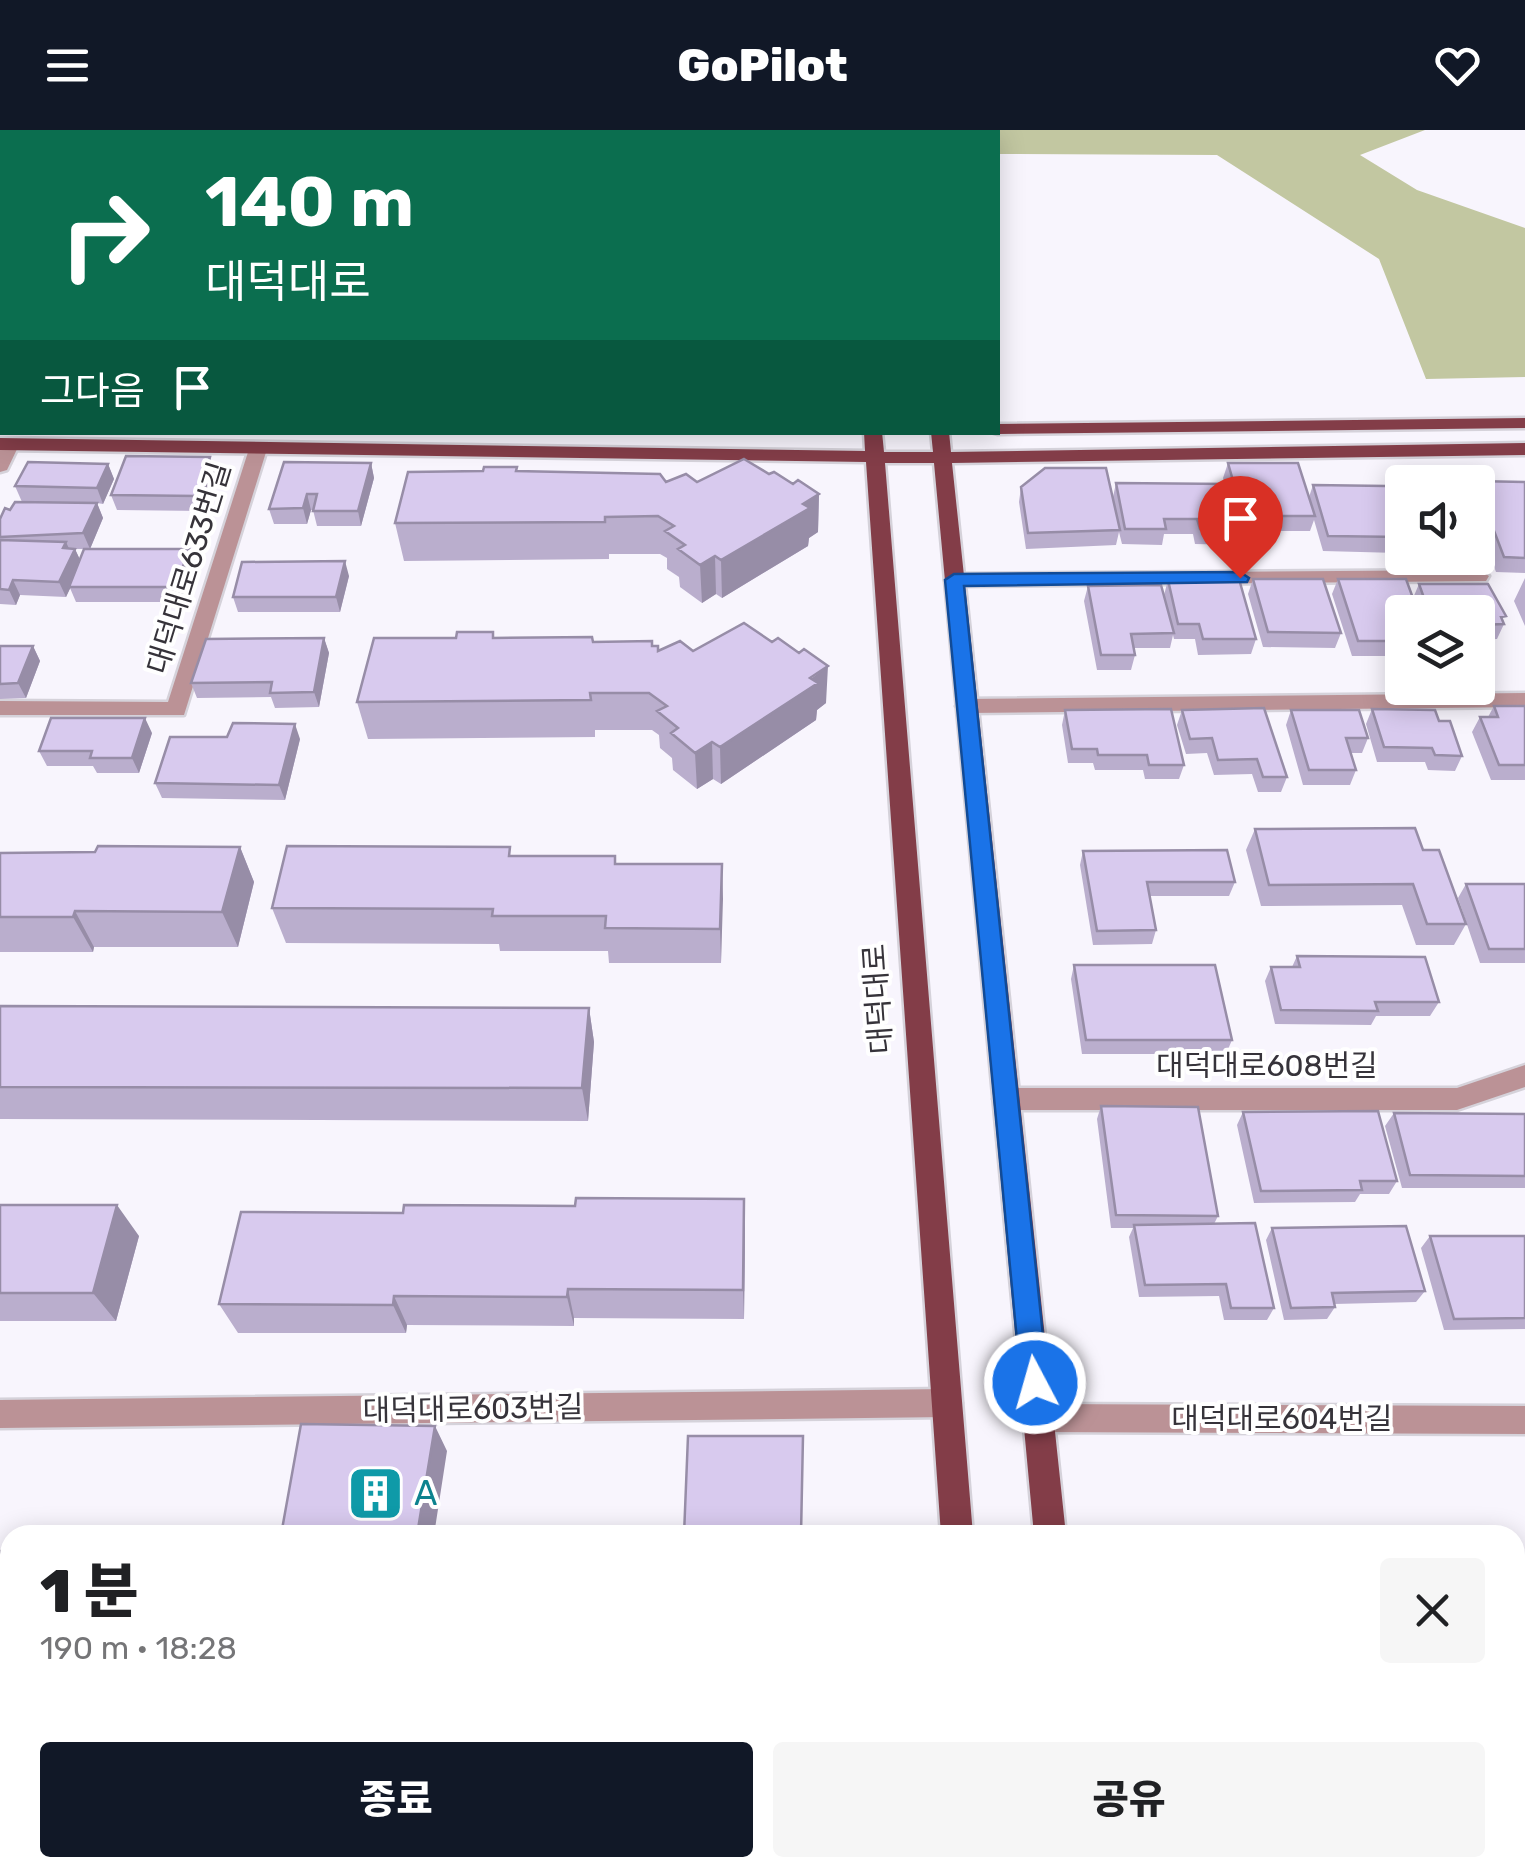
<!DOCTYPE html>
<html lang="ko">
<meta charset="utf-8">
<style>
body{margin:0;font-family:Rubik,"Noto Sans KR",sans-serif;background:#f6f6f6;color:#202124;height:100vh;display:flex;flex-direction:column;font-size:38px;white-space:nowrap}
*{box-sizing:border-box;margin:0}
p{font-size:32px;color:#757577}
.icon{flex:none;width:55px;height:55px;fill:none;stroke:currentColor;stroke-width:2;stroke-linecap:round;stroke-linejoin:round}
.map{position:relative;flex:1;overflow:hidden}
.sheet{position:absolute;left:0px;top:1395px;width:1525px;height:352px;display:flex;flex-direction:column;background:#fff;border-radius:30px 30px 0 0;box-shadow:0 5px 25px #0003}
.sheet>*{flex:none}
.guide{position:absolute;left:0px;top:0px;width:1000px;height:305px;box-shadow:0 5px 25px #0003;background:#0b6e4f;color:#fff;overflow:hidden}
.controls{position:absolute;left:1385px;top:335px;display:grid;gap:20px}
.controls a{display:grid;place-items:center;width:110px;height:110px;border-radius:10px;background:#fff;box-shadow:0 5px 25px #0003;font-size:50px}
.pin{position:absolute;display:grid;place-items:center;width:85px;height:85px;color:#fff;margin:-102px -42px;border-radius:50% 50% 50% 0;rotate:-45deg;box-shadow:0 0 10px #0007}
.pin .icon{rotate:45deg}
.me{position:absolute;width:110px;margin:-55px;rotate:354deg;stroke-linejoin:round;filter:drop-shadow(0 0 8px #0008)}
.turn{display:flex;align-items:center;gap:35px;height:210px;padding:0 40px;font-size:45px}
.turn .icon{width:130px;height:130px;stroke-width:2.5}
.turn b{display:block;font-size:70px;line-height:85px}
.then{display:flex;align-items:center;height:95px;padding:0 40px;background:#0003;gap:20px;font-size:38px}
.round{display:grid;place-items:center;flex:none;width:105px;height:105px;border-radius:10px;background:#f6f6f6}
.headline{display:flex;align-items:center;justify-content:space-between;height:170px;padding:0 40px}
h1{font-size:60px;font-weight:800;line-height:75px}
.primary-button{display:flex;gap:20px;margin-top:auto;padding:20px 40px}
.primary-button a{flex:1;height:115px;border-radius:10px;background:#111827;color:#fff;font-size:40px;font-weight:800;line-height:115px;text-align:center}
.primary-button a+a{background:#f6f6f6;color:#202124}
header{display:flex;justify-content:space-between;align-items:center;height:130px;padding:0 40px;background:#111827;color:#fff;font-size:45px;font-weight:800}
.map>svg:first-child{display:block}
</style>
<header><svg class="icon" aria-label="menu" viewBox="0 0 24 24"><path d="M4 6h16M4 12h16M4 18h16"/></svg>GoPilot<svg class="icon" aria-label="heart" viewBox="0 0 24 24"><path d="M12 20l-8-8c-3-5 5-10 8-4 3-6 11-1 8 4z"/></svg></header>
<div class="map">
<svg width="1525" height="1746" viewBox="0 0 1525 1746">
<rect width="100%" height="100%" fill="#f8f5fd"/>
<path fill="#c2c7a1" d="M 0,0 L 1425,0 L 1360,25 L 1417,60 L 1525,98 L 1525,247 L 1426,249 L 1379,129 L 1217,25 L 998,24 L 998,2 L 2,2 L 0,267 Z"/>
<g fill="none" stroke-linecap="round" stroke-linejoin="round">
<defs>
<path id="street" d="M 10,309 L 19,315 L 7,340 L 0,342 L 0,317 Z
M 258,313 L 267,319 L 184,585 L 0,585 L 0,571 L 168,572 L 249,319 Z
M 1479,440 L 1489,446 L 1486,451 L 955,456 L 945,450 L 955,444 Z
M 1525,563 L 1525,577 L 967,583 L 956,576 L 967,569 Z
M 1525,935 L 1525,957 L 1457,980 L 1006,980 L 997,977 L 993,969 L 997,961 L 1006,958 L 1457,958 Z
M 947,1259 L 958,1263 L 962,1273 L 958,1283 L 947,1287 L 0,1298 L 0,1270 Z
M 1038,1274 L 1525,1276 L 1525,1304 L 1038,1302 L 1027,1298 L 1023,1288 L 1027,1278 Z"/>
<path id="primary" d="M 0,286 L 2,286 L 2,296 L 0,296 Z
M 1525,288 L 1525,298 L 998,304 L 991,302 L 998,302 L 998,294 Z
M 864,302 L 882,302 L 884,322 L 933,322 L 931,302 L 949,302 L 951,322 L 1525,313 L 1525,325 L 952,333 L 1066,1405 L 1034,1405 L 934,333 L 885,333 L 973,1405 L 941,1405 L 866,332 L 0,320 L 0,308 L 865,321 Z
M 964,1738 L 999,1738 L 1001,1746 L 965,1746 Z
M 1065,1738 L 1100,1738 L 1102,1746 L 1066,1746 Z"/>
</defs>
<use href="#street" stroke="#d5d2da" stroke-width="5"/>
<use href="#primary" stroke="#d5d2da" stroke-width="5"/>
<use href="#street" fill="#bb9296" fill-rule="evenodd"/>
<use href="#primary" fill="#833d48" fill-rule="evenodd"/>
</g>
<path fill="#baaecd" d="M 371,333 L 374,348 L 361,396 L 317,396 L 313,380 L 311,380 L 307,394 L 274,394 L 269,379 Z
M 1228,333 L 1309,367 L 1313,355 L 1387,357 L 1392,344 L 1402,352 L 1402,401 L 1396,384 L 1402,404 L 1402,410 L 1398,423 L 1323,421 L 1314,390 L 1310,401 L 1241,401 L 1237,415 L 1195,414 L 1193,404 L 1164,404 L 1162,415 L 1122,414 L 1119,402 L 1116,415 L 1026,419 L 1019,372 L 1021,357 L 1113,367 L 1116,353 L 1225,354 L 1223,348 Z
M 108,334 L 114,349 L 103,374 L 97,373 L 103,388 L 90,419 L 75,419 L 80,430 L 195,434 L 182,472 L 76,472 L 70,458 L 66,467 L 20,465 L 16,475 L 0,474 L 0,389 L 22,372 L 15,356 Z
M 517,341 L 666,352 L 697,352 L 769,344 L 819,364 L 818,402 L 809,408 L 808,416 L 722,468 L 716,464 L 702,473 L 680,457 L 679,447 L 667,439 L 667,428 L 660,424 L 609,424 L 609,429 L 404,431 L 395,393 Z
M 215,342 L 203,381 L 117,380 L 111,365 Z
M 1474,351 L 1525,352 L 1525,443 L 1496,442 L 1478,392 L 1478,352 L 1474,352 Z
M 349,446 L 340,482 L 238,482 L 233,467 Z
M 1525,448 L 1525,496 L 1514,471 Z
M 1253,449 L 1341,503 L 1335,518 L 1263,517 L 1248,464 Z
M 1338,449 L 1413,468 L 1419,454 L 1503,492 L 1504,494 L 1497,509 L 1478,510 L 1478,482 L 1402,482 L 1402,526 L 1352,526 L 1332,464 Z
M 1168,450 L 1256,509 L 1251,524 L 1198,525 L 1195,509 L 1174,509 L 1173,505 L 1170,518 L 1134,518 L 1135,525 L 1131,540 L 1097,540 L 1084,471 L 1088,456 L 1164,465 Z
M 324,508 L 329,523 L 319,577 L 275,578 L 271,567 L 197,568 L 191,553 Z
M 494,508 L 593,512 L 653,516 L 658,521 L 693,521 L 826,573 L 817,580 L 816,590 L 721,654 L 713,649 L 697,659 L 673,640 L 672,628 L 660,618 L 659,605 L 652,600 L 595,600 L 595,607 L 368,609 L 357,572 Z
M 0,516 L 33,516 L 40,531 L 26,568 L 0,569 Z
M 1494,576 L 1525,576 L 1525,650 L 1491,650 L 1472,602 L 1480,587 L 1488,587 Z
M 1372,579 L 1439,591 L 1462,626 L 1455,641 L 1428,640 L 1425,632 L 1377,632 L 1366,594 Z
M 1065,580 L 1184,635 L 1179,649 L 1145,649 L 1143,640 L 1095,640 L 1093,633 L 1068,633 L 1062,595 Z
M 1182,580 L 1287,647 L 1281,662 L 1258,662 L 1252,644 L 1214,645 L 1207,623 L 1186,624 L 1177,595 Z
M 1291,580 L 1368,608 L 1362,623 L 1351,623 L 1356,640 L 1350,655 L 1303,655 L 1286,595 Z
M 152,603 L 139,643 L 97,643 L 93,636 L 47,636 L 39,621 Z
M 300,609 L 285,670 L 162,668 L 155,653 Z
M 1255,699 L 1423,720 L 1466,794 L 1454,815 L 1416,815 L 1402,775 L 1261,776 L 1246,720 Z
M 240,717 L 254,752 L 238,817 L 94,817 L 93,822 L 0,822 L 0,723 L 95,722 Z
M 1083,721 L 1235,752 L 1229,766 L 1150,766 L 1156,800 L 1152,814 L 1093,815 L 1080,735 Z
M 512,726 L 616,734 L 722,734 L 721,833 L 609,833 L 608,821 L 500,821 L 499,814 L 286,813 L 272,778 Z
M 1466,754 L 1525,754 L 1525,833 L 1480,833 L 1458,768 Z
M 1297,826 L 1439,872 L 1430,886 L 1376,886 L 1371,895 L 1275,894 L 1265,851 L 1271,837 L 1292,837 Z
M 1074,835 L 1232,910 L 1226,924 L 1082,924 L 1071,849 Z
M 0,876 L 589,878 L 594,912 L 588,991 L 0,989 Z
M 1101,976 L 1218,1086 L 1214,1094 L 1274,1178 L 1267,1190 L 1224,1190 L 1219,1166 L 1139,1167 L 1129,1107 L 1133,1098 L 1111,1098 L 1097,989 Z
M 1243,982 L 1397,1051 L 1389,1064 L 1360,1064 L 1355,1072 L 1254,1073 L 1237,995 Z
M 1394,983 L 1525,984 L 1525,1058 L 1402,1058 L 1385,996 Z
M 0,1075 L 139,1106 L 116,1191 L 0,1191 Z
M 1272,1098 L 1425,1161 L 1416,1172 L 1334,1174 L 1335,1177 L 1327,1189 L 1284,1190 L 1266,1110 Z
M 745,1099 L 744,1189 L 574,1188 L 574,1196 L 407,1195 L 406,1203 L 238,1203 L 219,1174 Z
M 1430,1106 L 1525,1106 L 1525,1199 L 1444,1200 L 1421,1118 Z
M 0,1421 L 10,1421 L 10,1604 L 0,1604 Z
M 1204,1738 L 1515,1738 L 1525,1746 L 1205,1746 Z"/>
<path fill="#978da7" d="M 210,327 L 215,342 L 203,381 L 198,366 Z
M 371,333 L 374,348 L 361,396 L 358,381 Z
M 108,334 L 114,349 L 103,374 L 97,358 Z
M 307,364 L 311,380 L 307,394 L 303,378 Z
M 819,364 L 818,402 L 809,408 L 808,416 L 722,468 L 721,430 Z
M 97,373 L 103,388 L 90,419 L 83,403 Z
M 66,412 L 72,425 L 75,419 L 82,434 L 66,467 L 59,452 L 63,418 Z
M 189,419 L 195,434 L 182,472 L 176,457 Z
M 715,426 L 716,464 L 702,473 L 700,435 Z
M 345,431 L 349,446 L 340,482 L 336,467 Z
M 13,450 L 20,465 L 16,475 L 9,460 Z
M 324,508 L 329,523 L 319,577 L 314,562 Z
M 33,516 L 40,531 L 26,568 L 18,553 Z
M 828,536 L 826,573 L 817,580 L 816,590 L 721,654 L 720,617 Z
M 145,588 L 152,603 L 139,643 L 132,628 Z
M 295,594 L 300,609 L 285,670 L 279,655 Z
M 712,612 L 713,649 L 697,659 L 695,623 Z
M 240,717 L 254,752 L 238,817 L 222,782 Z
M 722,734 L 723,769 L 721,833 L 720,799 Z
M 75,781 L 94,817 L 93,822 L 73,787 Z
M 589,878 L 594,912 L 588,991 L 582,958 Z
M 744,1069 L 745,1099 L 744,1189 L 743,1160 Z
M 117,1075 L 139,1106 L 116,1191 L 93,1163 Z
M 568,1159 L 574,1188 L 574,1196 L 567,1167 Z
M 394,1166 L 407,1195 L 406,1203 L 393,1175 Z
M 435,1296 L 447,1321 L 434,1405 L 417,1405 Z
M 10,1497 L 10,1601 L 0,1595 L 0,1534 Z"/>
<path fill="#d8caee" stroke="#978da7" stroke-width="2.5" d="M 126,326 L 210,327 L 198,366 L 111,365 Z
M 744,329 L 769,344 L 774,342 L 793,354 L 798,350 L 819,364 L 803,374 L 810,378 L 721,430 L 715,426 L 700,435 L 678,419 L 685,415 L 665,401 L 674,396 L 658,386 L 605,387 L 605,392 L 395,393 L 408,342 L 483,341 L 484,337 L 517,337 L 516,341 L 660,344 L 666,352 L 686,344 L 697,352 Z
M 28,332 L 108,334 L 97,358 L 15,356 Z
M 284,332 L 371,333 L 358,381 L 313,381 L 317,364 L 307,364 L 303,378 L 269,379 Z
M 1228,333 L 1298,333 L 1315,386 L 1243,386 Z
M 1045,338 L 1106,338 L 1120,400 L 1028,403 L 1021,357 Z
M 1392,344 L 1453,344 L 1457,352 L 1402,352 L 1402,371 Z
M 1474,351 L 1525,352 L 1525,428 L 1504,427 L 1478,359 L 1478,352 Z
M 1116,353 L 1229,354 L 1242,399 L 1200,399 L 1197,389 L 1164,389 L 1166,399 L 1125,399 Z
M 1313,355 L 1386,356 L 1402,407 L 1328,406 Z
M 15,372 L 97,373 L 83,403 L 0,407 L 0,389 L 5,378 L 10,380 Z
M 0,410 L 66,412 L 63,418 L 75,419 L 59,452 L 13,450 L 9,460 L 0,459 Z
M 84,419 L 189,419 L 176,457 L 69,457 Z
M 345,431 L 336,467 L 233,467 L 242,432 Z
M 1239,449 L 1256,509 L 1203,509 L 1199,494 L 1178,494 L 1168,450 Z
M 1253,449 L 1323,449 L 1341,503 L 1268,502 Z
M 1338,449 L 1406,449 L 1418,482 L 1402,482 L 1402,511 L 1358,511 Z
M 1419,454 L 1488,454 L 1506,486 L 1501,487 L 1504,494 L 1478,495 L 1478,482 L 1429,482 Z
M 1161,455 L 1174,503 L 1131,504 L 1135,525 L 1101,525 L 1088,456 Z
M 744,493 L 772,512 L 778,508 L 799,523 L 804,519 L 828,536 L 810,548 L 818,553 L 720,617 L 712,612 L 695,623 L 671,603 L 678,598 L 657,581 L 667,576 L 649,563 L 590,563 L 591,570 L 357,572 L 374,508 L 456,508 L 457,502 L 493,502 L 493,508 L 592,507 L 593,512 L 652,511 L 652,516 L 658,516 L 658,521 L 680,511 L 693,521 Z
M 324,508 L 314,562 L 270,563 L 272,552 L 191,553 L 206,509 Z
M 0,516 L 33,516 L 18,553 L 0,554 Z
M 1494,576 L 1525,576 L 1525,635 L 1499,635 L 1480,587 L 1498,587 Z
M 1264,578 L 1287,647 L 1263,647 L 1257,629 L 1218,630 L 1212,608 L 1190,609 L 1182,580 Z
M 1171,579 L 1184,635 L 1149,635 L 1147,625 L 1098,625 L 1097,619 L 1072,619 L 1065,580 Z
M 1372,579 L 1435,580 L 1439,591 L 1450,591 L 1462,626 L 1435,625 L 1432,618 L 1384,617 Z
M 1291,580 L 1359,580 L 1368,608 L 1346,608 L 1356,640 L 1309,640 Z
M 51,588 L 145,588 L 132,628 L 90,628 L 92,621 L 39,621 Z
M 233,593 L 295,594 L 279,655 L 155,653 L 170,607 L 227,607 Z
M 1415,698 L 1423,720 L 1439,720 L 1466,794 L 1427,794 L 1413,754 L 1269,755 L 1255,699 Z
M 98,716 L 240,717 L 222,782 L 75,781 L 73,787 L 0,787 L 0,723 L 95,722 Z
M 287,716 L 510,717 L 509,726 L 615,726 L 615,734 L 722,734 L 720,799 L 605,798 L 606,786 L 492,786 L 493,779 L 272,778 Z
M 1227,720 L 1235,752 L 1147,752 L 1156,800 L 1097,801 L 1083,721 Z
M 1466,754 L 1525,754 L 1525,819 L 1489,819 Z
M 1297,826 L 1425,827 L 1439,872 L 1375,872 L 1378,881 L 1281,880 L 1271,837 L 1300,837 Z
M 1074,835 L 1215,835 L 1232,910 L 1086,910 Z
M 0,876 L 589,878 L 582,958 L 0,957 Z
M 1101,976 L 1198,977 L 1218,1086 L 1116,1085 Z
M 1378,981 L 1397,1051 L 1360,1051 L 1362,1060 L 1261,1061 L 1243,982 Z
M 1394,983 L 1525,984 L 1525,1046 L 1410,1045 Z
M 576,1068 L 744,1069 L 743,1160 L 568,1159 L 567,1167 L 394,1166 L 393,1175 L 219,1174 L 241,1082 L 403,1083 L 404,1075 L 575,1076 Z
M 0,1075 L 117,1075 L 93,1163 L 0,1163 Z
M 1255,1093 L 1274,1178 L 1231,1178 L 1226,1154 L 1145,1155 L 1134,1095 Z
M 1406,1096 L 1425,1161 L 1332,1163 L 1335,1177 L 1291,1178 L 1272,1098 Z
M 1430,1106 L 1525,1106 L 1525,1188 L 1454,1189 Z
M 301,1294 L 435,1296 L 417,1405 L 281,1405 Z
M 688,1306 L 803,1306 L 801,1405 L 684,1405 Z
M 0,1421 L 10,1421 L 10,1497 L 0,1534 Z
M 1515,1586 L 1525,1586 L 1525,1746 L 1226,1746 L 1225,1738 L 1515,1738 Z"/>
<path fill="#1a73e8" stroke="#114b97" stroke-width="2.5" d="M 1240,442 L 1249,448 L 1247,452 L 964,456 L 1048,1253 L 1044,1262 L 1035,1266 L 1025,1262 L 1021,1253 L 945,450 L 954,444 Z"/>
<defs>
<symbol id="building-square" viewBox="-11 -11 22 22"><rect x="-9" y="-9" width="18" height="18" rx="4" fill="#0f9aa8" stroke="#fff"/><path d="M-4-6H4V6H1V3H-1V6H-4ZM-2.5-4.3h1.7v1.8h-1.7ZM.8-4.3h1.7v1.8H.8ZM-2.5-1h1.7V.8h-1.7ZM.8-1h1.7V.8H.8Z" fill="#fff"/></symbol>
</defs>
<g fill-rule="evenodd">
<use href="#building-square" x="344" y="1332" width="63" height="63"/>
</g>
<g text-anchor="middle" stroke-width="8" stroke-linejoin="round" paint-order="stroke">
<g font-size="30" fill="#36333a" stroke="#fff">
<text transform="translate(189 438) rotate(-73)" y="10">대덕대로633번길</text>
<text transform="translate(878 869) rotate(-94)" y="10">대덕대로</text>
<text x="1267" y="946">대덕대로608번길</text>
<text transform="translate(473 1279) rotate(-1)" y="10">대덕대로603번길</text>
<text x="1282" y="1299">대덕대로604번길</text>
</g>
<g font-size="35" fill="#0d838f" stroke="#fff" text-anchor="start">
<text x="414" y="1375">A</text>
</g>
</g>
</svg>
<div class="controls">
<a><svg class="icon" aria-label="sound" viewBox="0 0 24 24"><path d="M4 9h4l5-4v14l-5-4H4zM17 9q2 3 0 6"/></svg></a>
<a><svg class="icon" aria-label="layers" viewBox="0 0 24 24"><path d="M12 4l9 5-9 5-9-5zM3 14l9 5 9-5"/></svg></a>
</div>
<div class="pin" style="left:1240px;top:448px;background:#d93025"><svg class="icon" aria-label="arrive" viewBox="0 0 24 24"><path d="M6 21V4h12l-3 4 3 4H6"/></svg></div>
<svg class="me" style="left:1035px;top:1253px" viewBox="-20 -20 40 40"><circle r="17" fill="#1a73e8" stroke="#fff" stroke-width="3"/><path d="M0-11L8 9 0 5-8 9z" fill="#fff"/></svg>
<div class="guide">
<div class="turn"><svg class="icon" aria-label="right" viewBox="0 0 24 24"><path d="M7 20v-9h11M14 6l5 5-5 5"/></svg><div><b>140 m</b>대덕대로</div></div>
<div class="then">그다음<svg class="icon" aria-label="arrive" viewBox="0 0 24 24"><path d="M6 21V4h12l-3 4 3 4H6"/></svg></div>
</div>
<section class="sheet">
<div class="headline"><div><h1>1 분</h1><p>190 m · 18:28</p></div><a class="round"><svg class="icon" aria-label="close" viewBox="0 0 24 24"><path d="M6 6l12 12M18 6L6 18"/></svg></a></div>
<div class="primary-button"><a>종료</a><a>공유</a></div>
</section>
</div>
